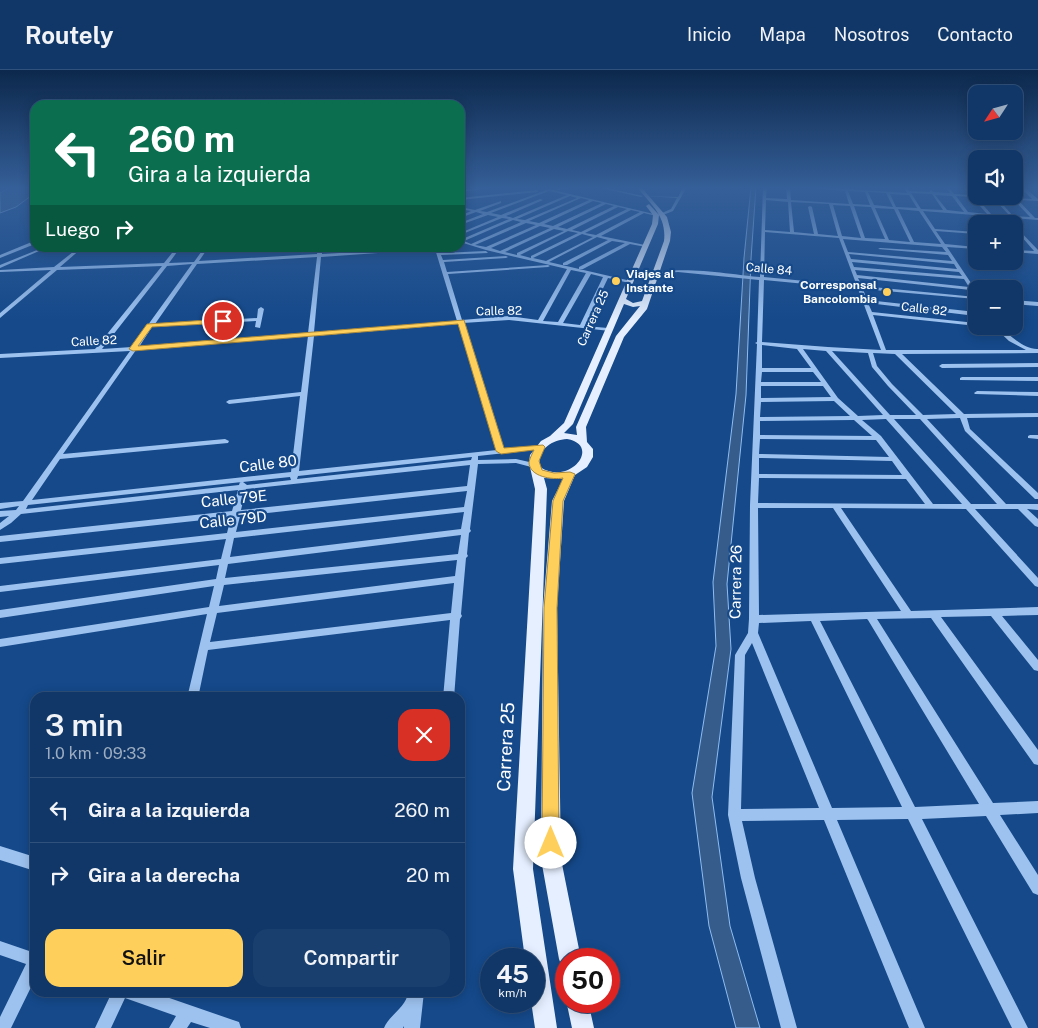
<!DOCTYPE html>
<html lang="es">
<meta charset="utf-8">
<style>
body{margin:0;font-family:"Public Sans",sans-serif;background:#193f6e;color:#f1f3f6;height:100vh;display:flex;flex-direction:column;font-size:19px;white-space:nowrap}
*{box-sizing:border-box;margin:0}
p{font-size:16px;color:#9cacc0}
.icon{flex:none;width:28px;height:28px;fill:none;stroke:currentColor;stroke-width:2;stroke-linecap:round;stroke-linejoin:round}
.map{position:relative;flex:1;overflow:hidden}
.panel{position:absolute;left:30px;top:622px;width:435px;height:305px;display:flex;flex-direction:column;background:#103768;border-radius:15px;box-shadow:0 2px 12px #0003,0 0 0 1px #30517c}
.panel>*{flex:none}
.guide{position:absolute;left:30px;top:30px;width:435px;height:152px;border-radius:15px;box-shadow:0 2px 12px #0003,0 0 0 1px #30517c;background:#0b6e4f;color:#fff;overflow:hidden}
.needle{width:32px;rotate:234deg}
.fabs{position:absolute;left:968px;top:15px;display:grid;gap:10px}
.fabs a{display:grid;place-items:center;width:55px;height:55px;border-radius:10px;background:#103768;box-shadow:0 2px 12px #0003,0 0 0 1px #30517c;font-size:25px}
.speed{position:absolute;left:480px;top:878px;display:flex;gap:10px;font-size:25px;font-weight:700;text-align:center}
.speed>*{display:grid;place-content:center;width:65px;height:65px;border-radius:50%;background:#103768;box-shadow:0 2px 12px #0003,0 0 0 1px #30517c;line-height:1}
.speed small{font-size:12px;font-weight:400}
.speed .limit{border:8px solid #d22;background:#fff;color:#111}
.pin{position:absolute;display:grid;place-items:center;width:42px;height:42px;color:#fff;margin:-21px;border:2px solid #fff;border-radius:50%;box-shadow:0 1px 5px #0007}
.me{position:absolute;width:55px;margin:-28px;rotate:0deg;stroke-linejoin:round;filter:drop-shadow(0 0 4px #0008)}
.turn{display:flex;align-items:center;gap:18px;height:105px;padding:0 15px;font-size:22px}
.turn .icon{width:65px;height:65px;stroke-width:2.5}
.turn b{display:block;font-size:35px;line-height:42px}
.then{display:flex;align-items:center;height:48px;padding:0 15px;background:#0003;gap:10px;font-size:19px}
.round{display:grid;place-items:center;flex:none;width:52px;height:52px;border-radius:15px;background:#193f6e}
.head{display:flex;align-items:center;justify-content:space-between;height:85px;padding:0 15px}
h1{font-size:30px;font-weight:600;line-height:38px}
.action{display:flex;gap:10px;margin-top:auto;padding:10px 15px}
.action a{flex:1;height:58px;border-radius:15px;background:#ffcf5b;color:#111;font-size:20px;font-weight:600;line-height:58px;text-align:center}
.action a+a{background:#193f6e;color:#f1f3f6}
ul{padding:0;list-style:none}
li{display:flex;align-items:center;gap:15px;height:65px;padding:0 15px;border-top:1px solid #30517c}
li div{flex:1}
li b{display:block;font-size:19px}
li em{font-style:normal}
header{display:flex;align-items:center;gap:30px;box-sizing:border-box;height:70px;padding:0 25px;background:#103768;border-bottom:1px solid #30517c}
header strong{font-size:24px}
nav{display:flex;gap:28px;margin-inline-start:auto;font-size:18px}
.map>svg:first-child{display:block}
</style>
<header>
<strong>Routely</strong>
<nav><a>Inicio</a><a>Mapa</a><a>Nosotros</a><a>Contacto</a></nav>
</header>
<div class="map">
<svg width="1038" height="958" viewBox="0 0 1038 958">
<rect width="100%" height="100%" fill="#15498a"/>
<path fill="#355c8b" stroke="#8fbdf2" d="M 11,117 L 35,117 L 35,123 L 16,137 L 0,143 L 0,123 Z
M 751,117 L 756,117 L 751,189 L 746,325 L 727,514 L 731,579 L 712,727 L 730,856 L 760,958 L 736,958 L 709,856 L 692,723 L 716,576 L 713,512 L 736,324 L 744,188 Z"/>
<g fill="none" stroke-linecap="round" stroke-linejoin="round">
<path fill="#9dc2ef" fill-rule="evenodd" d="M 489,117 L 499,117 L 460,122 L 460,120 Z
M 568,117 L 578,117 L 557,120 L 555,119 Z
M 596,117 L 602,117 L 643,126 L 641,127 Z
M 683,117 L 687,117 L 673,141 L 663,145 L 662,143 L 671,139 L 677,128 L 645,126 L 678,127 Z
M 763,117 L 767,117 L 766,128 L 787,129 L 786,117 L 790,117 L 791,130 L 849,134 L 845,121 L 802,117 L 844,119 L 843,117 L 847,117 L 847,119 L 907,123 L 903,117 L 907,117 L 909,121 L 930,122 L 929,121 L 931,120 L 934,122 L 950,123 L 945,117 L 949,117 L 954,124 L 970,125 L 963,117 L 967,117 L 976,126 L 1032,129 L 1020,117 L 1024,117 L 1038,129 L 1038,131 L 1018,130 L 1035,148 L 1038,148 L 1038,150 L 923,141 L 935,159 L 976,162 L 976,164 L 936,161 L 945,174 L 976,177 L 976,179 L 947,177 L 975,219 L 976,225 L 974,225 L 971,220 L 858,208 L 862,216 L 976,227 L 976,229 L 863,219 L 867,230 L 976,242 L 976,246 L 868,233 L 872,242 L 976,253 L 977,256 L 873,245 L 886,280 L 1026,280 L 1009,271 L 993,256 L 999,256 C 1009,265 1025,280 1038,279 L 1038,283 L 902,284 L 964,344 L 1038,343 L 1038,347 L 967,348 L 970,359 L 1038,423 L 1038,429 L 1035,429 L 965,361 L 960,348 L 927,349 L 1006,434 L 1038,434 L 1038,440 L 1027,439 L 1038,449 L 1038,457 L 1035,456 L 1018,439 L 975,439 L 1038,508 L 1038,517 L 1035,516 L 966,439 L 841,438 L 911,541 L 1038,537 L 1038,545 L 1002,546 L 1038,590 L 1038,601 L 1034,600 L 991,546 L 941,547 L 1038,680 L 1038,695 L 1034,694 L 931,548 L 877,549 L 993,733 L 1038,731 L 1038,743 L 1000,745 L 1038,805 L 1038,825 L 1033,823 L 986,746 L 922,749 L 1028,958 L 1012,958 L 908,749 L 837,750 L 925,958 L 909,958 L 824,750 L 742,751 L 755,808 L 797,958 L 781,958 L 741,808 L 728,745 L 735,585 L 748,563 L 749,549 L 750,435 L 757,274 L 755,273 L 757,272 L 759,210 L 678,202 L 664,203 L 656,206 L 654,205 C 671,194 737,205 760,207 ZM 848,121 L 865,122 L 870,135 L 853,134 ZM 868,122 L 886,123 L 893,137 L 874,135 ZM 911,123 L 932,124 L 943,140 L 921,139 ZM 890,124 L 909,125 L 917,138 L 896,137 ZM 935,125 L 952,126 L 964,142 L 947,140 ZM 956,126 L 972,127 L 987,144 L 968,142 ZM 978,126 L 993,128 L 1009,145 L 991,144 L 976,127 ZM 997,128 L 1013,129 L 1030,147 L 1013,146 ZM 766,130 L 788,132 L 790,162 L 765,160 ZM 791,132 L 829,134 L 838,166 L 818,164 L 812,137 L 810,136 L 808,137 L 814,164 L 794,162 ZM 833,135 L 850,136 L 861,168 L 842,166 ZM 854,136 L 871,137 L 885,169 L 865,168 ZM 875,138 L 894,139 L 910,172 L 889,170 ZM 898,139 L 919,141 L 941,174 L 914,172 ZM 765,162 L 839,168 L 857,216 L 764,207 ZM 843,169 L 942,177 L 946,182 L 880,178 L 878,179 L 948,185 L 952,191 L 848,182 ZM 849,184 L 954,194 L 957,199 L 851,189 ZM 852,192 L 959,202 L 962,206 L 854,197 ZM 855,200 L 964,209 L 969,217 L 857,205 ZM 764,210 L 858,219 L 881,280 L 828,277 L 762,272 ZM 762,275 L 797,279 L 811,298 L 762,298 ZM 803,279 L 826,281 L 883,345 L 858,346 L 838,328 ZM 832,281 L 868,283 L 872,297 L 888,316 L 916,345 L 890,345 ZM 873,283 L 895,284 L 956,344 L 923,345 L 892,314 L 877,296 ZM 762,302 L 813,302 L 821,312 L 761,312 ZM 761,316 L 823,316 L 831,327 L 761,328 ZM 834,331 L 850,346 L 760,347 L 761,332 ZM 886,349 L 962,434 L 933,434 L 881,366 L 862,350 ZM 894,349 L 920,349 L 997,434 L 971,434 ZM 854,350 L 872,366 L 760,365 L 760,351 ZM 760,369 L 876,370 L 889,387 L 759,384 ZM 759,388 L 892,391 L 902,405 L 759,404 ZM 759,408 L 906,409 L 925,434 L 758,433 ZM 758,438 L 833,438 L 901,541 L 759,545 ZM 867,549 L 868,550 L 979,734 L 915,737 L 820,551 ZM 811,551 L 902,737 L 832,738 L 758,563 L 759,553 ZM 752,573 L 819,738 L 741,739 L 745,585 Z
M 549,119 L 658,145 L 656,146 L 644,143 L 601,166 L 645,175 L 646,177 L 630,174 L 583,199 L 579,199 L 579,197 L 625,173 L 612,171 L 567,195 L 563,195 L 563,193 L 608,170 L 597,167 L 549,192 L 631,211 L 631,213 L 629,213 L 608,208 L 585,256 L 608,258 L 611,260 L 610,261 L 509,250 L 463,253 L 504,379 L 540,375 L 544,377 L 540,379 L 478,386 L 478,390 L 516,389 L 538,394 L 539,396 L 535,398 L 516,393 L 478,394 L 470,459 L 471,461 L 469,463 L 467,484 L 468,486 L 466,488 L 461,544 L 462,546 L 460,549 L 454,628 L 443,628 L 450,550 L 208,580 L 198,628 L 187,628 L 207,544 L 0,577 L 0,569 L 209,537 L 214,516 L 0,548 L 0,540 L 216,509 L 219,495 L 0,522 L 0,516 L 221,489 L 226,469 L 0,494 L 0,488 L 227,463 L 231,447 L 0,472 L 0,466 L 232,441 L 238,420 L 21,444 L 11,453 L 0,460 L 0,453 L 9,446 L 0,447 L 0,441 L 16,440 L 19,436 L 0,439 L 0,433 L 23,431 L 130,281 L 0,288 L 0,284 L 95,279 L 162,196 L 57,200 L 0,248 L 0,243 L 51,200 L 0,202 L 0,200 L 54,197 L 78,178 L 82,178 L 60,197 L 164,193 L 176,178 L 180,178 L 169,193 L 194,192 L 204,178 L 208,178 L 199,191 L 317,184 L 318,178 L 322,178 L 322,184 L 426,178 L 441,178 L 439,179 L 441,183 L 486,181 L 488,183 L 441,185 L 443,190 L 506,186 L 508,187 L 506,188 L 444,192 L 447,202 L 548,195 L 550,196 L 548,197 L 448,204 L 462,250 L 509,246 L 538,250 L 567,199 L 486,180 L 460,172 L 460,170 L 509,149 L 502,148 L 460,165 L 460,163 L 498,147 L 488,145 L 460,155 L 460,153 L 483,144 L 476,142 L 460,148 L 460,146 L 471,141 L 460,139 L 460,137 L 475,140 L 501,131 L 501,133 L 480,141 L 487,142 ZM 549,121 L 567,125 L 513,148 L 506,146 L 543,130 L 540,129 L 501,145 L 491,143 ZM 570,126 L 577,128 L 525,150 L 517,149 ZM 581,128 L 589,130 L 539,153 L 529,151 ZM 593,131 L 602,133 L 553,156 L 544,154 ZM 606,134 L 614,136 L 567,159 L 558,157 ZM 618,137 L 627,139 L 581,162 L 572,160 ZM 631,140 L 640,142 L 596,165 L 585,163 ZM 513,150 L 521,152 L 471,174 L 464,171 ZM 526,153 L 536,155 L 486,177 L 475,175 ZM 540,156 L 550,158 L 500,181 L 491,178 ZM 554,159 L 564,161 L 517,183 L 517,185 L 505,182 ZM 568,161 L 578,163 L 531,186 L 531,188 L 520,185 ZM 582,164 L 593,167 L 546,191 L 533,188 ZM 435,179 L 457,251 L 314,262 L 321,187 ZM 317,187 L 308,263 L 139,277 L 152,257 L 256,251 L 255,257 L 260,258 L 264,239 L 261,237 L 258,239 L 257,248 L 155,254 L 197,194 ZM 192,194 L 132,277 L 102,279 L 167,196 ZM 571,200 L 586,203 L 558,252 L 543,251 ZM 591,204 L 603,207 L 580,255 L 563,253 ZM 458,254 L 497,380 L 299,401 L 314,266 ZM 308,266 L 301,322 L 229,330 L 226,332 L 229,334 L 300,326 L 291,402 L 32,430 L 60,389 L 228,373 L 229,371 L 225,369 L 63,384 L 136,280 ZM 472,387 L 471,390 L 297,409 L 298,406 ZM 470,395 L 467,416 L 241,440 L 246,419 ZM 290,407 L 291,410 L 247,415 L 243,412 ZM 240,412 L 239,415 L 26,439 L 28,435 L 242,412 ZM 467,421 L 464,437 L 236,462 L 240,446 ZM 464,442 L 461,459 L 230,487 L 234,468 ZM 461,465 L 458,484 L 225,508 L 228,494 ZM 457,490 L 455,506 L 219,536 L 224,515 ZM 454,513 L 451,543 L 210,572 L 217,543 Z
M 537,120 L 538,122 L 460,130 L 460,128 Z
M 1014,155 L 1038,180 L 1038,184 L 1014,182 L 1014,180 L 1034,181 L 1014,158 Z
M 34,171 L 35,171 L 35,174 L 0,188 L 0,185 Z
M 42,178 L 46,178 L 0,198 L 0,195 Z
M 1014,230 L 1038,232 L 1038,236 L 1014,234 Z
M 1038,293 L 1038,297 L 942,298 L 939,296 L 942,294 Z
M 962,307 L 1038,307 L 1038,311 L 960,310 L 960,308 Z
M 977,321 L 1038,322 L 1038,326 L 975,324 L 974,323 Z
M 1030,365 L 1038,365 L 1038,369 L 1028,368 L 1028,366 Z
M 0,776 L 35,787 L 35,801 L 0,790 Z
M 0,871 L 35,883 L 35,909 L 11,958 L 0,958 L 0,947 L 26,894 L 0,885 Z
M 112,922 L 152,922 L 233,950 L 239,952 L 241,958 L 210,958 L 191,952 L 187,958 L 169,958 L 176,946 L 125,928 L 111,958 L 95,958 Z
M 408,922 L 424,922 L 420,958 L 404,958 L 404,956 L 403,958 L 384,958 C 389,945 407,937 408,922 Z"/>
<path fill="#e5efff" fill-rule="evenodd" d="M 637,117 L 641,117 L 667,147 L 671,162 L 670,171 L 647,239 L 624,267 L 586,357 L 587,372 L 593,379 L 593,387 L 587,397 L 575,405 L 564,431 L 557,538 L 561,789 L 581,889 L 566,889 L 566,898 L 562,897 L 559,889 L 541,789 L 543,538 L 552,431 L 563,409 L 544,408 L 547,419 L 533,799 L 557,958 L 535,958 L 531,931 L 534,931 L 534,889 L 525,889 L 513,799 L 535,419 L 529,393 L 530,385 L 541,371 L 550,366 L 564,353 L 652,154 L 653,145 L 646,136 L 649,134 L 659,145 L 658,154 L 626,229 L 633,233 L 642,231 L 664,171 C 667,146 651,135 637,117 ZM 624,234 L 633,237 L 640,236 L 616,266 L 576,357 L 577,365 L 564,363 L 573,354 ZM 567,369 C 602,375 570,417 540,397 C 537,380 551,370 567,369 Z
M 566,930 L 588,931 L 594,958 L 572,958 Z"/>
</g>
<linearGradient id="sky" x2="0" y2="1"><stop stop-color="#0c284c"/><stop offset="0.47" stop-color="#355f98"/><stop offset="1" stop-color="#355f98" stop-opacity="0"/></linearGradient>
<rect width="1038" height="251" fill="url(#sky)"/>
<path fill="#ffcf5b" stroke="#a6873b" d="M 223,249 L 225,250 L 225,253 L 152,257 L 138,276 L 464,250 L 504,378 L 543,375 L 545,377 L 539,391 L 542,400 L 554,403 L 570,402 L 575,404 L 563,431 L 557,538 L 559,773 L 557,779 L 551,781 L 545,779 L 542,773 L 544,538 L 553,431 L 563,408 C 553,410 529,407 529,392 C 530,388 532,384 534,380 L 501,384 L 496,381 L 458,254 L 133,281 L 129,279 L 147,254 Z"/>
<g fill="#ffcf5b" stroke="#15498a" stroke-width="2">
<circle cx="616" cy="211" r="5"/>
<circle cx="887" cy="222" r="5"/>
</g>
<g text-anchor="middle" stroke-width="4.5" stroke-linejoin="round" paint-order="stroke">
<g font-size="12" fill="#fff" stroke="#15498a">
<text transform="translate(769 199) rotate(5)" y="4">Calle 84</text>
<text transform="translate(924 239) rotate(6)" y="4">Calle 82</text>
<text transform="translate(499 241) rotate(-1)" y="4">Calle 82</text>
<text transform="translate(593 248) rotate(-66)" y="4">Carrera 25</text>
<text transform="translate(94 271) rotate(-3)" y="4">Calle 82</text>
</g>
<g font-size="12" font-weight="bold" fill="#fff" stroke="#15498a" text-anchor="start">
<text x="626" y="208">Viajes al<tspan x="626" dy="14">Instante</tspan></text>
<text x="877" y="219" text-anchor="end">Corresponsal<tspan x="877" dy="14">Bancolombia</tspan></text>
</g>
<g font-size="15" fill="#fff" stroke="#15498a">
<text transform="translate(268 394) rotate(-7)" y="5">Calle 80</text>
<text transform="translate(234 429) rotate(-6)" y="5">Calle 79E</text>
<text transform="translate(233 450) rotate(-6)" y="5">Calle 79D</text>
<text transform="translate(736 512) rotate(-89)" y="5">Carrera 26</text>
</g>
<g font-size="18" fill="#fff" stroke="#15498a">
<text transform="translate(506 677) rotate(-87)" y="6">Carrera 25</text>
</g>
</g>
</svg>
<div class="fabs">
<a><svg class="needle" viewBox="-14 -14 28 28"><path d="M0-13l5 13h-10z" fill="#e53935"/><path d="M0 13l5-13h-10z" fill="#9cacc0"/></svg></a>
<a><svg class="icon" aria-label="sound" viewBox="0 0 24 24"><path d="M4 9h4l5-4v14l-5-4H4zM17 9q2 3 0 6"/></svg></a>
<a>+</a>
<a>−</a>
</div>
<div class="speed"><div>45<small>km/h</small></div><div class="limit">50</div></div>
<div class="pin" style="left:223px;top:251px;background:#d93025"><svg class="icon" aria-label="arrive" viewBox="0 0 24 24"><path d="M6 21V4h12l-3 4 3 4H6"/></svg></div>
<svg class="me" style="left:551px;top:773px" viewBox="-20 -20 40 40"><circle r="19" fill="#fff"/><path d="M0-13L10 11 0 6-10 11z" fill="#ffcf5b"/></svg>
<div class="guide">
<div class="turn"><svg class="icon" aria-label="left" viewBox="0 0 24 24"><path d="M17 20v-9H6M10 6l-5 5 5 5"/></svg><div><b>260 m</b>Gira a la izquierda</div></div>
<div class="then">Luego<svg class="icon" aria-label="right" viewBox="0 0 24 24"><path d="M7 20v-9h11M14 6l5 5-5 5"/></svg></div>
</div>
<section class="panel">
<div class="head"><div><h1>3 min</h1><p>1.0 km · 09:33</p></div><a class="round" style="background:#d93025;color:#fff"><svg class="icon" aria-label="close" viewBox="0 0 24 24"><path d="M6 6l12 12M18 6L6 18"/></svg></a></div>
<ul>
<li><svg class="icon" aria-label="left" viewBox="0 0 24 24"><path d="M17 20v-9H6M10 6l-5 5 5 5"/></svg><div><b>Gira a la izquierda</b></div><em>260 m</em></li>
<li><svg class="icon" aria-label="right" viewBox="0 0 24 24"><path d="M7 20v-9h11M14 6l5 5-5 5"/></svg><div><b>Gira a la derecha</b></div><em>20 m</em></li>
</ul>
<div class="action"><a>Salir</a><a>Compartir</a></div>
</section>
</div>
